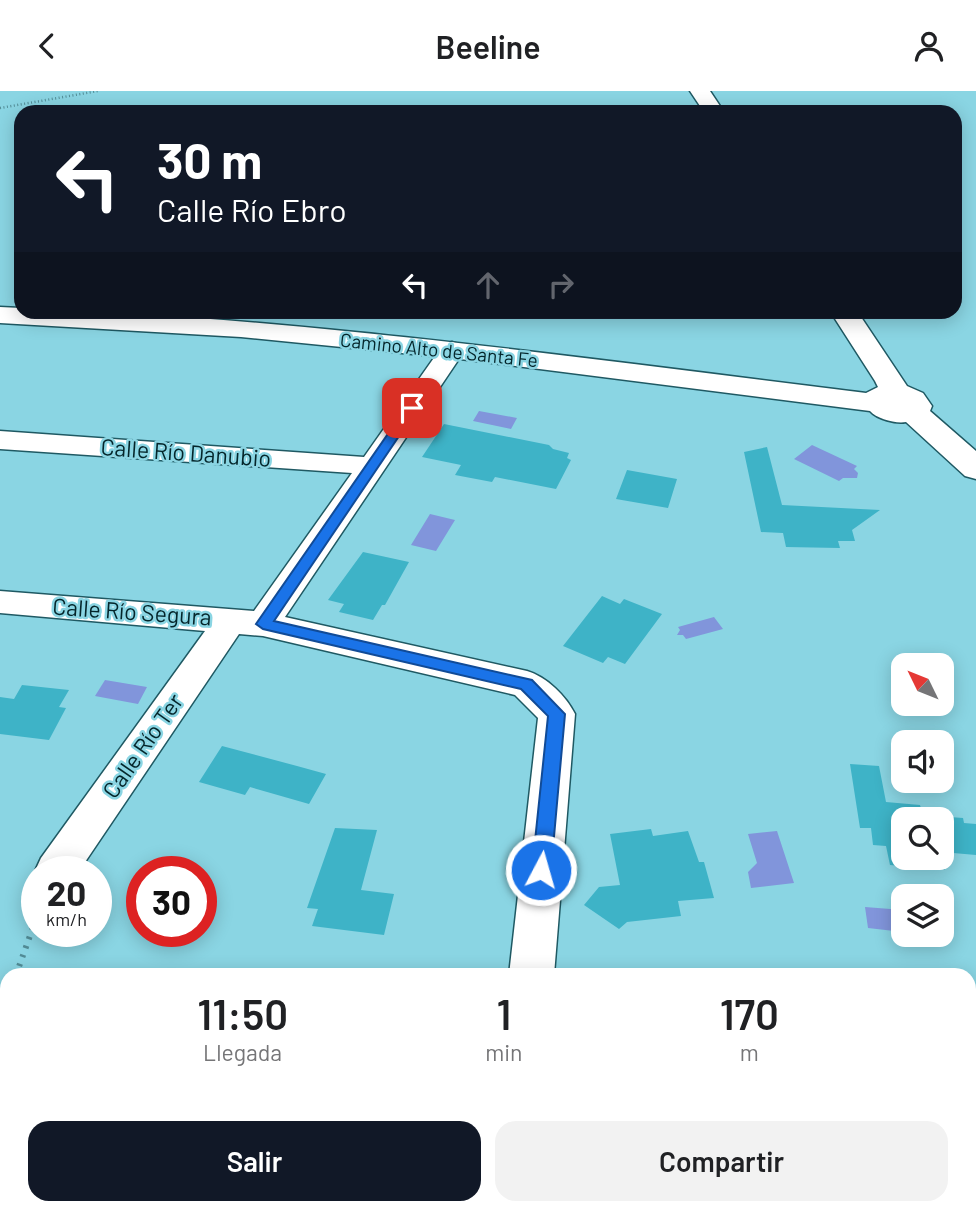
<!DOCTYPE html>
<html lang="es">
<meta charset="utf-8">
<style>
body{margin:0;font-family:Barlow,sans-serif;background:#f2f2f2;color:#202124;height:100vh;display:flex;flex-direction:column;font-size:26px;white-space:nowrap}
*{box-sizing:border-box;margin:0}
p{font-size:23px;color:#757577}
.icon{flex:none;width:38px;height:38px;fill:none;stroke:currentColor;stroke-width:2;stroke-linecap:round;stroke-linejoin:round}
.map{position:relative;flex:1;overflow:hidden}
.sheet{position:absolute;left:0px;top:877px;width:976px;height:247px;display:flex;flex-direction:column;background:#fff;border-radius:21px 21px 0 0;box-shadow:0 4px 18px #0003}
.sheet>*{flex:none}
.guide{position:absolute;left:14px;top:14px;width:948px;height:214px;border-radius:21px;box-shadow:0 4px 18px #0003;background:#111827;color:#fff;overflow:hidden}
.needle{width:46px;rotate:313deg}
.tools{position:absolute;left:891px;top:562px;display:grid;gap:14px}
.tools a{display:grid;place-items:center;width:63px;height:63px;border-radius:14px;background:#fff;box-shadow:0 4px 18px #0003;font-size:35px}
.speed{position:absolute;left:21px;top:765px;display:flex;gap:14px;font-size:35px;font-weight:700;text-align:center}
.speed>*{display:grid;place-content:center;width:91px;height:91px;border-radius:50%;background:#fff;box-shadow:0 4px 18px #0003;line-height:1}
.speed small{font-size:18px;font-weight:400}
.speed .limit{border:10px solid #d22;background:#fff;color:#111}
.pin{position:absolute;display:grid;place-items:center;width:60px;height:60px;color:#fff;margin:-30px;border-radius:14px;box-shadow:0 4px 10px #0006}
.me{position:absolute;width:77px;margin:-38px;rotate:6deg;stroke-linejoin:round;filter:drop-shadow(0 0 5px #0008)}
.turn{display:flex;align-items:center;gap:24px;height:147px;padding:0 28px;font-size:32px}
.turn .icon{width:91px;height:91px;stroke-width:2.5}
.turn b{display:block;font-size:49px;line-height:60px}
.lanes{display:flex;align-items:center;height:66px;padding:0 28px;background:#0003;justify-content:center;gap:35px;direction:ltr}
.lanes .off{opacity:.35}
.eta{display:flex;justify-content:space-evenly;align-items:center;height:119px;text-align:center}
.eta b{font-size:42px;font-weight:600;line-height:49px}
.action{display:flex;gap:14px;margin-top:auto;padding:14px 28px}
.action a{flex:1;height:80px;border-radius:21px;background:#111827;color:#fff;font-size:28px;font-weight:600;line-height:80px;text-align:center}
.action a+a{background:#f2f2f2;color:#202124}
header{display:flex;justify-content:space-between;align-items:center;height:91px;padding:0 28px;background:#fff;font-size:32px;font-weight:600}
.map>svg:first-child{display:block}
</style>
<header><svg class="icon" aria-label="back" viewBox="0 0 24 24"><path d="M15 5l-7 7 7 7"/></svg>Beeline<svg class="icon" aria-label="person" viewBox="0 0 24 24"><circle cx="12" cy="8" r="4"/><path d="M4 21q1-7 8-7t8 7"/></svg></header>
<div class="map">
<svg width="976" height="1123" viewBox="0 0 976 1123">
<rect width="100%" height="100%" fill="#8ad5e3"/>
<path fill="#8195db" d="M 479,320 L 517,327 L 511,338 L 473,330 Z
M 812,354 L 857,375 L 854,378 L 858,382 L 857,387 L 843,387 L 839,390 L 794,368 Z
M 430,423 L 455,429 L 436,460 L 411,454 Z
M 714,526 L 723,538 L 686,548 L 683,544 L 677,544 L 680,539 L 678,536 Z
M 105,589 L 147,596 L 138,613 L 95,605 Z
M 777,740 L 794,792 L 751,797 L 748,781 L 757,772 L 748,743 Z
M 865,816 L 903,819 L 903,841 L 868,837 Z"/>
<path fill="#3eb3c7" d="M 444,333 L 549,354 L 553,358 L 569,362 L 567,367 L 571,369 L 556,398 L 495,386 L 492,391 L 455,384 L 461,374 L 422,366 Z
M 767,356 L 782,414 L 880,419 L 852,439 L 855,450 L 838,450 L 840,457 L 786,456 L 783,442 L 761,441 L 744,361 Z
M 627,379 L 677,388 L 668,417 L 616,408 Z
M 363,461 L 409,471 L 385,514 L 382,514 L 373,529 L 339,521 L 344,513 L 328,509 Z
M 602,505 L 620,513 L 624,508 L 662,523 L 625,573 L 608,566 L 603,572 L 563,555 Z
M 22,594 L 69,599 L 59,616 L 66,617 L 49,649 L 0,643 L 0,606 L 14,608 Z
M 222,655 L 297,675 L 326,683 L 309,713 L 250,696 L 245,704 L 199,691 Z
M 850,673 L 879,675 L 886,711 L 920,714 L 923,724 L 963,727 L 964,732 L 976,733 L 976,764 L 942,761 L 942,728 L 903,728 L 903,766 L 942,766 L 942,764 L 945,779 L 890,774 L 886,755 L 873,754 L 871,737 L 860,737 Z
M 335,737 L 377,739 L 361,799 L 394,803 L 384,844 L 312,835 L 318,818 L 307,817 Z
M 651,738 L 653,745 L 688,740 L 699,771 L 704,771 L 714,807 L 678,810 L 681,825 L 627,831 L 619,838 L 584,814 L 599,796 L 620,794 L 610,743 Z"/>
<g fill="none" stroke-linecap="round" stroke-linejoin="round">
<defs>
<path id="street" d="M 452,251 L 461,254 L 465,259 L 285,526 L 527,580 C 547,586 566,605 575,623 L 554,884 L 509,884 L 538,627 L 515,604 L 263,545 L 239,543 L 79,780 L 37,780 L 37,783 L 35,780 L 41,767 L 205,540 L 0,522 L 0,500 L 254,520 L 352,382 L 0,358 L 0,340 L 364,366 L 443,254 Z
M 481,1116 L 533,1116 L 532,1123 L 480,1123 Z"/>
<path id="secondary" d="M 690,0 L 710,0 L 724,21 L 704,21 Z
M 0,216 L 21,217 L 21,220 C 133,220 244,230 355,241 C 526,258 696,281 866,302 L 878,296 L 875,290 L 830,220 L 857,220 L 907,295 L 923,302 L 932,315 L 930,320 L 976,360 L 976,388 L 965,385 L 906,331 C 896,333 877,328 870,320 L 452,267 L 241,246 L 0,232 Z"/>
</defs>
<use href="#street" stroke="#1f5963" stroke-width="3"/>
<use href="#secondary" stroke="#1f5963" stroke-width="3"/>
<path stroke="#528c96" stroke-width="2.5" stroke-dasharray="1 2.5" stroke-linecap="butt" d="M 0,17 L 98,0"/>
<path stroke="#528c96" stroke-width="6" stroke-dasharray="2.5 7" stroke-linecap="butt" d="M 16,884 L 37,825
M 0,927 L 7,908"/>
<use href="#street" fill="#fff" fill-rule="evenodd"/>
<use href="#secondary" fill="#fff" fill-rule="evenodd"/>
</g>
<path fill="#1a73e8" stroke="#114b97" stroke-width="2" d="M 412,313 L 418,317 L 274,530 L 532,589 L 565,623 L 551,779 L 548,785 L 541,788 L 534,785 L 532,779 L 548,625 L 521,598 L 263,538 L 256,533 L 408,314 Z"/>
<g text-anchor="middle" stroke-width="5" stroke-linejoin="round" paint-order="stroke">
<g font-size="19" fill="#04252a" stroke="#8ad5e3">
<text transform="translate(439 259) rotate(6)" y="7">Camino Alto de Santa Fe</text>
</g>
<g font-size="23" fill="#04252a" stroke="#8ad5e3">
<text transform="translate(186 362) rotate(4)" y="8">Calle Río Danubio</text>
<text transform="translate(132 521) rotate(4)" y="8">Calle Río Segura</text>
<text transform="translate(143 655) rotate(-55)" y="8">Calle Río Ter</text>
</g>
</g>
</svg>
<div class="tools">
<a><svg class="needle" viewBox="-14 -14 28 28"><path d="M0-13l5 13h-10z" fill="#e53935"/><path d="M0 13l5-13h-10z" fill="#757577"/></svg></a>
<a><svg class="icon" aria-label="sound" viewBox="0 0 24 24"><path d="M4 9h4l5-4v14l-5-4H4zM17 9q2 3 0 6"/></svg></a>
<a><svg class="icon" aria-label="search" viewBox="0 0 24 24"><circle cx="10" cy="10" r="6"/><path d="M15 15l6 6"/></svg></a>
<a><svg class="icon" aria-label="layers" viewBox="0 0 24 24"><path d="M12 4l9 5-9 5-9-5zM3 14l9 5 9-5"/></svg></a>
</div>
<div class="speed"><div>20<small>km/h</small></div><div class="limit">30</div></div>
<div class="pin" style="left:412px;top:317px;background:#d93025"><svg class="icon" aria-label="arrive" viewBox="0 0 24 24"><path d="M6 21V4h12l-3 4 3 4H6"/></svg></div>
<svg class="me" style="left:541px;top:779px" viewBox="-20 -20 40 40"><circle r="17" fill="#1a73e8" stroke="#fff" stroke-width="3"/><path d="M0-11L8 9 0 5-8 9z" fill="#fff"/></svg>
<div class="guide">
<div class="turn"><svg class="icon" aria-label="left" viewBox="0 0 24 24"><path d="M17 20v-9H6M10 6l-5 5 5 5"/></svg><div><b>30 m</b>Calle Río Ebro</div></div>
<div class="lanes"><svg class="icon" aria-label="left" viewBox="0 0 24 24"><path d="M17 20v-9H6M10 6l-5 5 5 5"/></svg><svg class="icon off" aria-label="ahead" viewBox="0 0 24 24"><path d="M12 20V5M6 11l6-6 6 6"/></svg><svg class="icon off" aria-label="right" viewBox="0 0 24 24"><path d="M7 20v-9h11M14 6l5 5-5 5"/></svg></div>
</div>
<section class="sheet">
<div class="eta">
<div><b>11:50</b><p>Llegada</p></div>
<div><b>1</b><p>min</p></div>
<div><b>170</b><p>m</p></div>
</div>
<div class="action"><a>Salir</a><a>Compartir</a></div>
</section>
</div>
